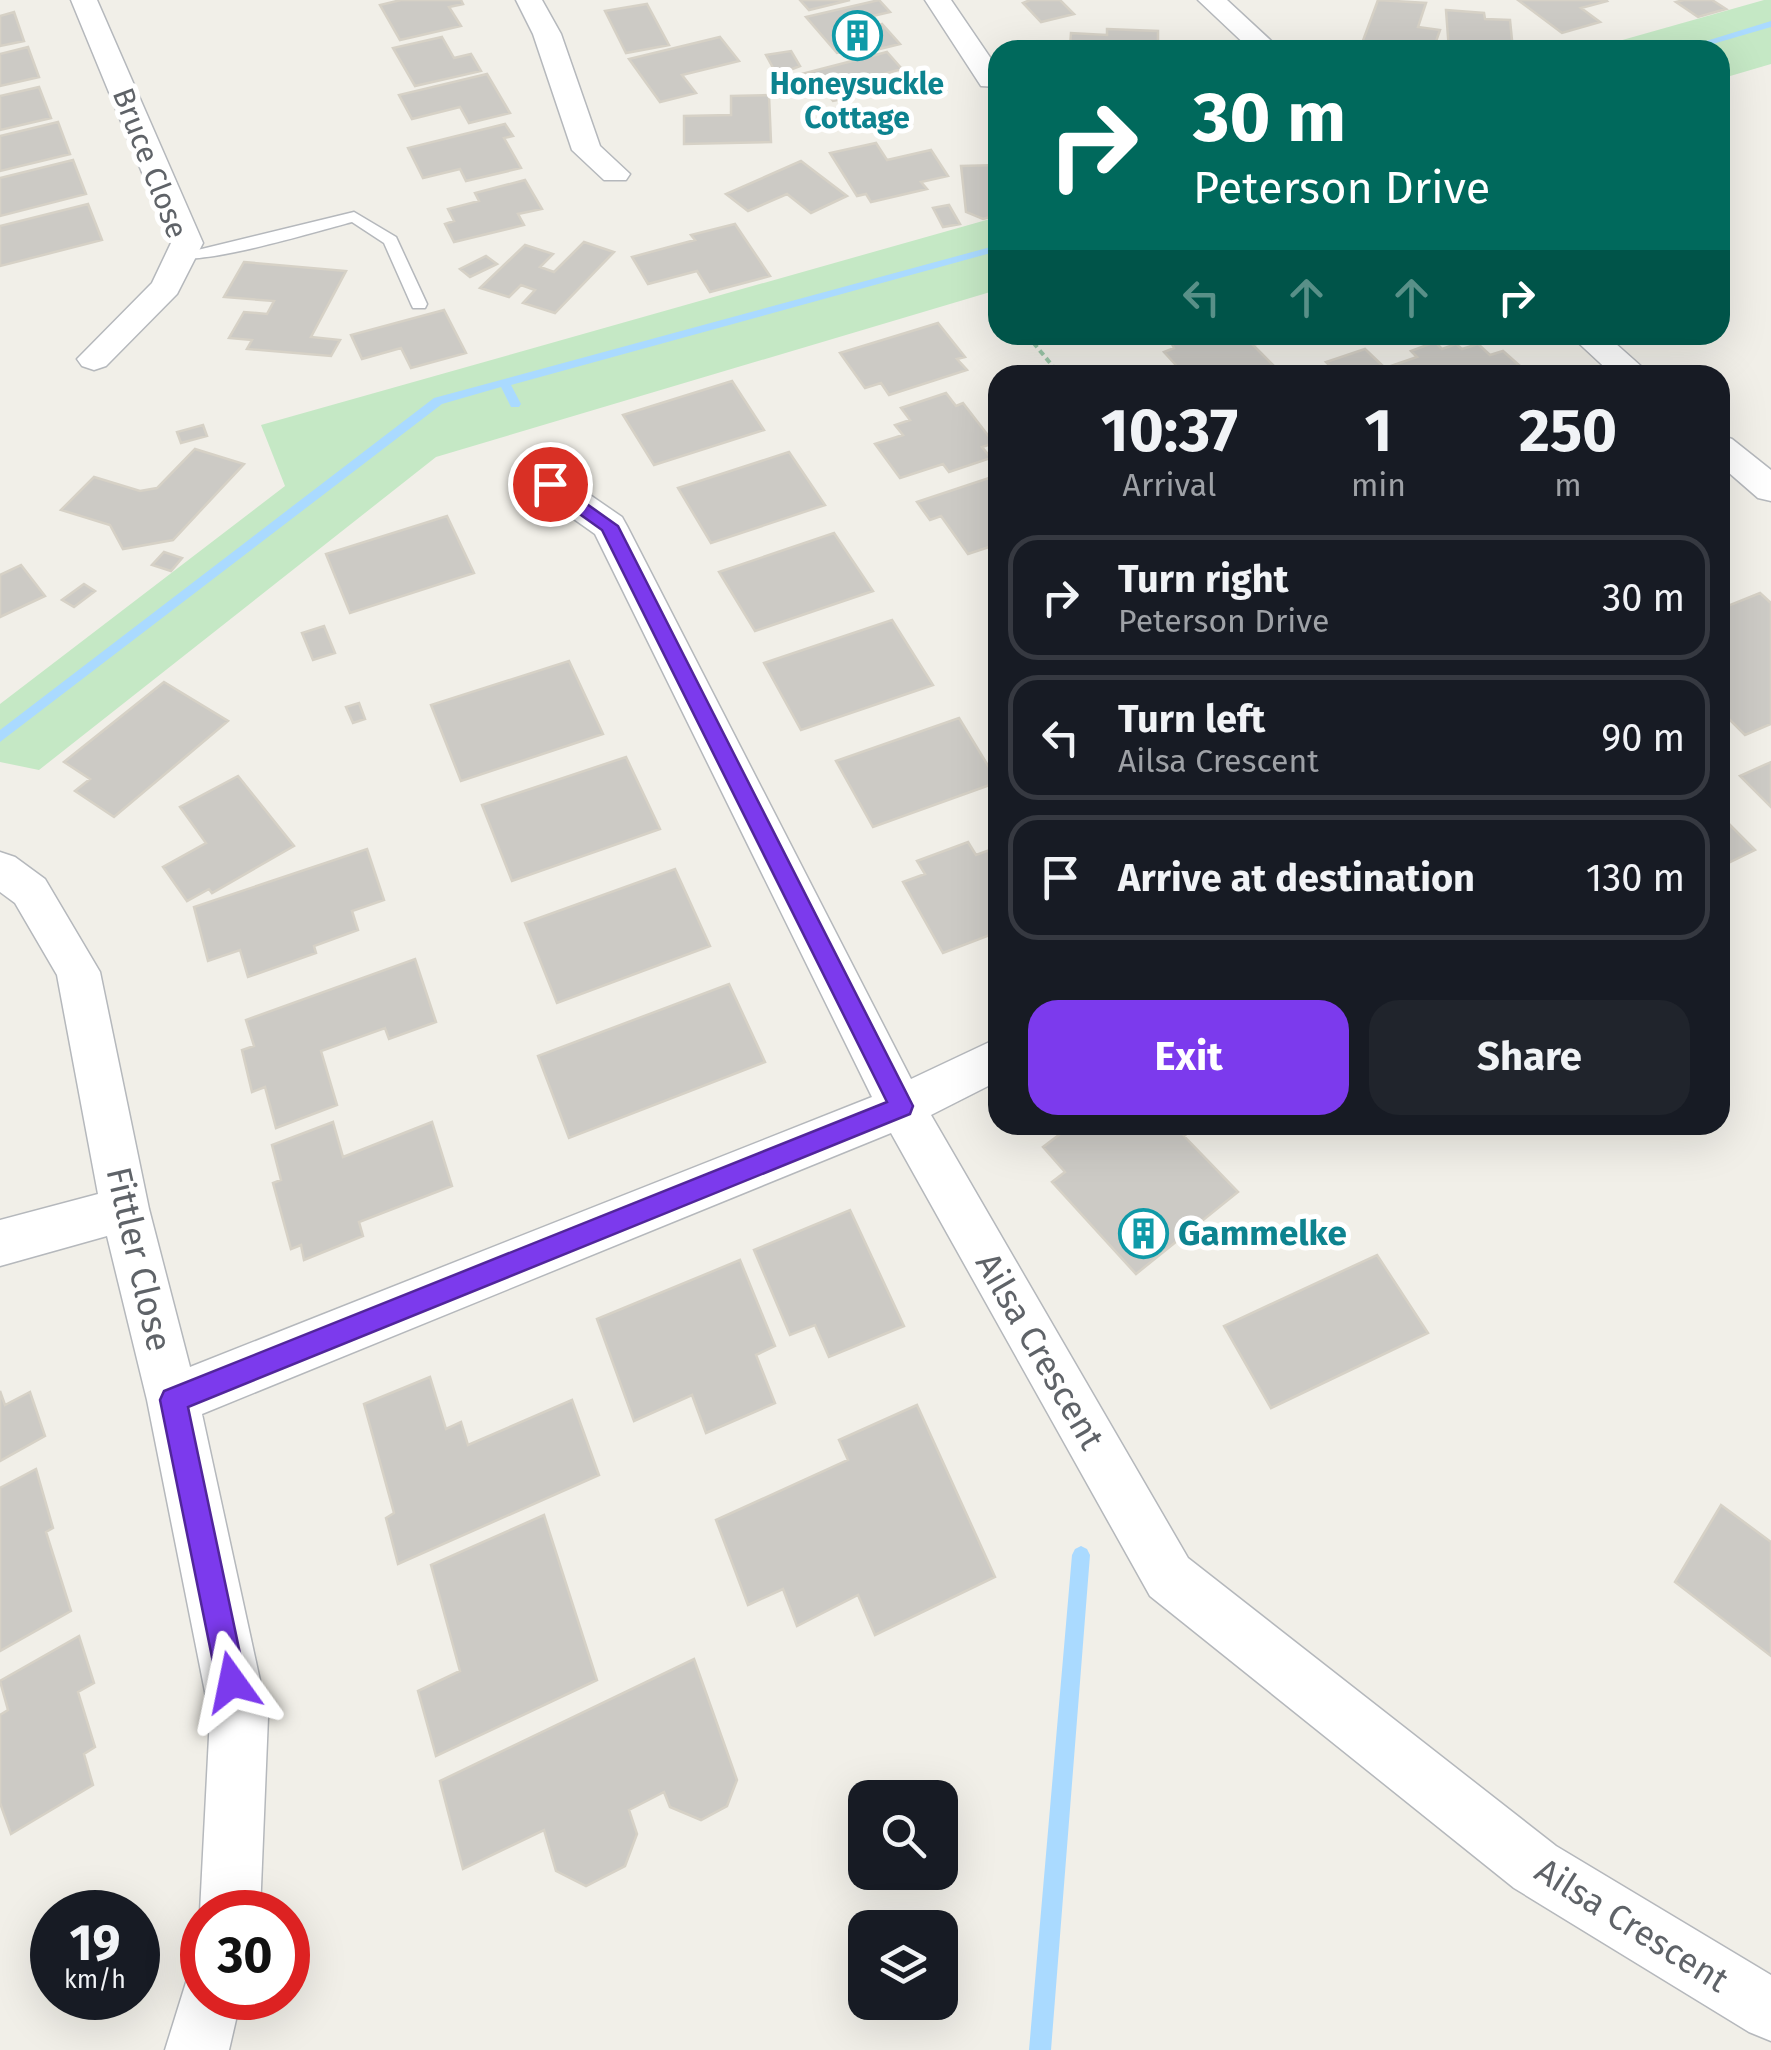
<!DOCTYPE html>
<style>
body{margin:0;font-family:"Fira Sans",sans-serif;background:#20242c;color:#f1f3f6;height:100vh;display:flex;flex-direction:column;font-size:38px;white-space:nowrap}
*{box-sizing:border-box;margin:0}
p{font-size:32px;color:#9ea1a6}
.icon{flex:none;width:55px;height:55px;fill:none;stroke:currentColor;stroke-width:2;stroke-linecap:round;stroke-linejoin:round}
.map{position:relative;flex:1;overflow:hidden}
.panel{position:absolute;left:988px;top:365px;width:742px;height:770px;display:flex;flex-direction:column;background:#171b24;border-radius:30px;box-shadow:0 10px 40px #0002}
.panel>*{flex:none}
.hud{position:absolute;left:988px;top:40px;width:742px;height:305px;border-radius:30px;box-shadow:0 10px 40px #0002;background:#00695c;color:#fff;overflow:hidden}
.controls{position:absolute;left:848px;top:1780px;display:grid;gap:20px}
.controls a{display:grid;place-items:center;width:110px;height:110px;border-radius:20px;background:#171b24;box-shadow:0 10px 40px #0002;font-size:50px}
.speed{position:absolute;left:30px;top:1890px;display:flex;gap:20px;font-size:50px;font-weight:700;text-align:center}
.speed>*{display:grid;place-content:center;width:130px;height:130px;border-radius:50%;background:#171b24;box-shadow:0 10px 40px #0002;line-height:1}
.speed small{font-size:25px;font-weight:400}
.speed .limit{border:15px solid #d22;background:#fff;color:#111}
.pin{position:absolute;display:grid;place-items:center;width:85px;height:85px;color:#fff;margin:-42px;border:5px solid #fff;border-radius:50%;box-shadow:0 2px 10px #0007}
.me{position:absolute;width:110px;margin:-55px;rotate:348deg;stroke-linejoin:round;filter:drop-shadow(0 0 8px #0008)}
.turn{display:flex;align-items:center;gap:35px;height:210px;padding:0 40px;font-size:45px}
.turn .icon{width:130px;height:130px;stroke-width:2.5}
.turn b{display:block;font-size:70px;line-height:85px}
.lanes{display:flex;align-items:center;height:95px;padding:0 40px;background:#0003;justify-content:center;gap:50px;direction:ltr}
.lanes .off{opacity:.35}
.eta{display:flex;justify-content:space-evenly;align-items:center;height:170px;text-align:center}
.eta b{font-size:60px;font-weight:700;line-height:70px}
.action{display:flex;gap:20px;margin-top:auto;padding:20px 40px}
.action a{flex:1;height:115px;border-radius:30px;background:#7c3aed;color:#fff;font-size:40px;font-weight:700;line-height:115px;text-align:center}
.action a+a{background:#20242c;color:#f1f3f6}
ul{padding:0;list-style:none}
li{display:flex;align-items:center;gap:30px;height:125px;margin:0 20px 15px;padding:0 20px;border:5px solid #363941;border-radius:30px}
li div{flex:1}
li b{display:block;font-size:38px}
li em{font-style:normal}
.map>svg:first-child{display:block}
</style>
<div class="map">
<svg width="1771" height="2050" viewBox="0 0 1771 2050">
<rect width="100%" height="100%" fill="#f1efe8"/>
<path fill="#c5e8c5" d="M 1764,0 L 1771,0 L 1771,64 L 1720,79 L 1720,50 L 1587,50 Z
M 997,217 L 997,290 L 436,457 L 39,770 L 0,762 L 0,704 L 285,486 L 261,425 Z"/>
<g fill="none" stroke-linecap="round" stroke-linejoin="round">
<path fill="#aadaff" fill-rule="evenodd" d="M 1771,21 L 1771,27 L 1692,50 L 1677,50 Z
M 998,245 L 998,251 L 511,385 L 521,404 L 519,407 L 511,407 L 501,387 L 442,404 L 0,742 L 0,730 L 434,398 Z
M 1081,1546 L 1087,1549 L 1090,1555 L 1051,2050 L 1029,2050 L 1072,1555 L 1075,1549 Z"/>
</g>
<path fill="#cccac5" stroke="#d6d1c6" stroke-width="2.5" d="M 401,0 L 461,0 L 463,4 L 449,7 L 461,26 L 400,40 L 380,5 Z
M 800,0 L 850,0 L 809,10 Z
M 879,0 L 890,12 L 864,18 L 872,27 L 882,24 L 900,44 L 851,56 L 847,51 L 837,53 L 806,17 Z
M 1030,0 L 1060,0 L 1074,14 L 1041,22 L 1023,3 Z
M 1378,0 L 1426,3 L 1418,27 L 1440,30 L 1433,50 L 1383,50 L 1361,46 Z
M 1518,0 L 1606,0 L 1607,1 L 1581,8 L 1600,22 L 1562,33 Z
M 1684,0 L 1712,0 L 1726,9 L 1698,17 L 1676,2 Z
M 647,4 L 669,45 L 626,53 L 605,11 Z
M 1446,10 L 1484,13 L 1485,19 L 1510,20 L 1513,50 L 1449,50 Z
M 14,12 L 24,41 L 0,46 L 0,16 Z
M 1107,29 L 1158,31 L 1158,50 L 1044,50 L 1044,47 L 1070,48 L 1071,33 L 1107,35 Z
M 442,37 L 454,58 L 471,54 L 481,71 L 415,86 L 393,48 Z
M 720,37 L 739,61 L 682,75 L 696,93 L 660,102 L 629,59 Z
M 28,47 L 39,77 L 0,86 L 0,54 Z
M 791,51 L 800,66 L 777,75 L 766,55 Z
M 887,52 L 902,69 L 876,76 L 887,88 L 854,97 L 833,101 L 827,93 L 812,97 L 794,76 Z
M 487,74 L 510,113 L 469,123 L 460,107 L 412,119 L 399,95 Z
M 39,87 L 51,118 L 0,130 L 0,96 Z
M 769,95 L 771,142 L 684,144 L 684,116 L 731,115 L 731,96 Z
M 58,122 L 70,154 L 0,171 L 0,136 Z
M 505,124 L 513,136 L 504,138 L 521,168 L 466,181 L 460,169 L 423,178 L 408,148 Z
M 876,143 L 887,160 L 931,150 L 948,176 L 921,182 L 927,189 L 871,202 L 866,194 L 857,196 L 830,153 Z
M 73,160 L 86,194 L 0,216 L 0,178 Z
M 801,161 L 847,196 L 811,213 L 787,194 L 748,211 L 726,194 Z
M 998,165 L 998,215 L 983,219 L 966,212 L 961,166 Z
M 525,180 L 542,209 L 518,214 L 524,225 L 454,242 L 445,224 L 454,221 L 448,209 L 479,201 L 475,193 Z
M 88,204 L 102,240 L 0,266 L 0,226 Z
M 949,205 L 960,224 L 943,227 L 933,208 Z
M 735,224 L 770,276 L 710,292 L 697,271 L 648,284 L 632,257 L 695,240 L 691,235 Z
M 584,242 L 614,252 L 555,313 L 523,303 L 535,290 L 521,285 L 509,297 L 480,288 L 525,245 L 553,254 L 540,267 L 554,272 Z
M 486,256 L 497,264 L 470,277 L 460,269 Z
M 244,262 L 346,271 L 311,337 L 340,340 L 331,356 L 247,349 L 252,340 L 229,338 L 244,312 L 267,314 L 274,301 L 224,297 Z
M 444,310 L 466,353 L 411,368 L 401,348 L 362,359 L 351,335 Z
M 938,323 L 965,357 L 957,359 L 967,370 L 889,395 L 881,383 L 865,388 L 840,353 Z
M 1167,335 L 1252,335 L 1260,343 L 1253,345 L 1273,365 L 1244,375 L 1185,375 L 1164,352 L 1174,348 Z
M 1435,342 L 1442,349 L 1456,344 L 1462,349 L 1478,344 L 1490,355 L 1503,351 L 1519,365 L 1491,375 L 1339,375 L 1326,362 L 1365,349 L 1385,368 L 1417,357 L 1411,351 Z
M 732,381 L 764,430 L 654,465 L 623,415 Z
M 946,393 L 956,406 L 963,403 L 994,443 L 982,447 L 991,458 L 949,472 L 943,464 L 900,478 L 875,444 L 903,435 L 895,425 L 910,420 L 901,408 Z
M 203,425 L 207,436 L 181,443 L 177,432 Z
M 195,449 L 244,464 L 173,540 L 123,549 L 110,525 L 61,510 L 94,477 L 140,491 L 157,488 Z
M 789,452 L 825,505 L 711,543 L 678,488 Z
M 998,475 L 998,544 L 968,554 L 941,516 L 930,520 L 917,502 Z
M 447,516 L 474,573 L 350,613 L 326,554 Z
M 834,533 L 873,591 L 755,631 L 719,572 Z
M 164,552 L 182,558 L 171,571 L 152,565 Z
M 21,565 L 45,596 L 0,617 L 0,575 Z
M 84,584 L 95,591 L 74,607 L 62,600 Z
M 1760,593 L 1771,603 L 1771,724 L 1745,735 L 1720,710 L 1720,609 Z
M 892,620 L 933,685 L 801,730 L 764,663 Z
M 324,626 L 335,653 L 313,660 L 302,633 Z
M 569,661 L 603,734 L 461,781 L 431,705 Z
M 164,682 L 228,721 L 114,817 L 75,791 L 90,779 L 64,762 Z
M 359,703 L 365,719 L 353,723 L 346,707 Z
M 959,718 L 998,782 L 873,827 L 836,761 Z
M 626,757 L 660,829 L 512,881 L 482,805 Z
M 1771,762 L 1771,807 L 1740,776 Z
M 238,776 L 294,846 L 212,893 L 209,889 L 187,901 L 163,867 L 206,843 L 180,807 Z
M 1720,815 L 1755,850 L 1720,867 Z
M 968,842 L 976,855 L 998,847 L 998,932 L 943,953 L 903,882 L 925,874 L 917,861 Z
M 367,849 L 384,900 L 352,911 L 358,930 L 314,946 L 316,953 L 248,977 L 240,950 L 208,961 L 194,907 Z
M 675,869 L 710,946 L 557,1003 L 525,923 Z
M 415,959 L 436,1022 L 389,1039 L 385,1028 L 321,1051 L 337,1105 L 276,1128 L 265,1087 L 252,1092 L 242,1050 L 254,1046 L 246,1020 Z
M 729,984 L 765,1062 L 569,1138 L 538,1056 Z
M 333,1122 L 343,1157 L 432,1122 L 452,1186 L 359,1222 L 363,1236 L 304,1260 L 301,1245 L 291,1249 L 273,1183 L 281,1180 L 272,1145 Z
M 1072,1125 L 1198,1125 L 1184,1136 L 1238,1192 L 1136,1274 L 1052,1182 L 1065,1172 L 1043,1147 Z
M 850,1210 L 904,1326 L 829,1357 L 815,1325 L 790,1335 L 754,1250 Z
M 1377,1255 L 1428,1333 L 1271,1408 L 1224,1326 Z
M 740,1260 L 775,1346 L 756,1355 L 775,1403 L 706,1433 L 692,1395 L 634,1421 L 597,1319 Z
M 430,1377 L 446,1429 L 461,1422 L 468,1445 L 572,1400 L 599,1475 L 398,1564 L 386,1518 L 394,1513 L 364,1404 Z
M 0,1391 L 5,1405 L 30,1392 L 45,1436 L 0,1461 Z
M 917,1405 L 995,1577 L 875,1635 L 858,1595 L 797,1626 L 783,1589 L 748,1605 L 716,1520 L 848,1460 L 839,1440 Z
M 36,1469 L 53,1528 L 46,1532 L 71,1611 L 0,1651 L 0,1488 Z
M 1721,1505 L 1771,1542 L 1771,1656 L 1675,1582 Z
M 544,1515 L 597,1680 L 436,1756 L 418,1691 L 460,1671 L 431,1565 Z
M 79,1636 L 94,1683 L 78,1692 L 95,1747 L 84,1754 L 93,1785 L 11,1834 L 0,1803 L 0,1715 L 8,1710 L 0,1681 Z
M 694,1659 L 737,1780 L 727,1806 L 701,1820 L 670,1807 L 664,1792 L 629,1810 L 637,1834 L 625,1866 L 586,1886 L 556,1871 L 544,1830 L 463,1869 L 440,1781 Z"/>
<g fill="none" stroke-linecap="round" stroke-linejoin="round">
<defs>
<path id="lane" d="M 354,212 L 396,237 L 427,304 L 425,308 L 413,308 L 411,304 L 384,243 L 352,222 C 322,230 192,269 173,256 Z"/>
<path id="street" d="M 71,0 L 97,0 L 203,243 L 177,294 L 106,366 L 94,370 L 82,366 L 77,359 L 152,283 L 171,243 Z
M 516,0 L 542,0 L 561,34 L 600,146 L 630,174 L 626,180 L 604,180 L 572,150 L 533,34 Z
M 925,0 L 951,0 L 998,69 L 998,87 L 981,86 Z
M 1198,0 L 1227,0 L 1281,50 L 1251,50 Z
M 1570,335 L 1606,335 L 1651,375 L 1613,375 Z
M 1720,435 L 1732,439 L 1771,470 L 1771,501 L 1758,498 L 1720,465 Z
M 549,472 L 561,475 L 622,517 L 627,526 L 911,1079 L 998,1038 L 998,1081 L 931,1115 L 1188,1558 L 1556,1846 L 1771,1975 L 1771,2041 L 1749,2032 L 1514,1888 L 1150,1596 L 891,1133 L 202,1414 L 268,1717 L 260,1912 L 202,1912 L 202,1919 L 200,1912 L 210,1717 L 147,1400 L 107,1236 L 0,1266 L 0,1220 L 98,1194 L 57,975 L 15,903 L 0,892 L 0,852 L 15,857 L 45,879 L 100,972 L 149,1209 L 190,1367 L 872,1097 L 595,534 L 537,493 L 531,484 L 537,475 Z
M 202,1970 L 202,1998 L 241,1998 L 229,2050 L 165,2050 L 188,1976 Z"/>
</defs>
<use href="#lane" stroke="#b5b8bc" stroke-width="3"/>
<use href="#street" stroke="#b5b8bc" stroke-width="3"/>
<path stroke="#9cc7a9" stroke-width="4" stroke-dasharray="6 4" stroke-linecap="butt" d="M 991,292 L 998,300
M 1027,335 L 1060,375"/>
<use href="#lane" fill="#fff" fill-rule="evenodd"/>
<use href="#street" fill="#fff" fill-rule="evenodd"/>
</g>
<path fill="#7c3aed" stroke="#51269a" stroke-width="2.5" d="M 550,478 L 618,526 L 913,1106 L 910,1114 L 188,1407 L 246,1682 L 242,1692 L 232,1696 L 222,1692 L 217,1682 L 160,1400 L 164,1391 L 887,1102 L 602,530 L 543,488 L 541,484 Z"/>
<defs>
<symbol id="building-ring" viewBox="-11 -11 22 22"><circle r="9.5" fill="#fff" stroke="#0f9aa8" stroke-width="1.5"/><path d="M-4-6H4V6H1V3H-1V6H-4ZM-2.5-4.3h1.7v1.8h-1.7ZM.8-4.3h1.7v1.8H.8ZM-2.5-1h1.7V.8h-1.7ZM.8-1h1.7V.8H.8Z" fill="#0f9aa8"/></symbol>
</defs>
<g fill-rule="evenodd">
<use href="#building-ring" x="830" y="8" width="55" height="55"/>
<use href="#building-ring" x="1116" y="1206" width="55" height="55"/>
</g>
<g text-anchor="middle" stroke-width="10" stroke-linejoin="round" paint-order="stroke">
<g font-size="30" font-weight="bold" fill="#0d838f" stroke="#fff">
<text x="857" y="94">Honeysuckle<tspan x="857" dy="34">Cottage</tspan></text>
</g>
<g font-size="30" fill="#5f6368" stroke="#fff">
<text transform="translate(150 163) rotate(69)" y="10">Bruce Close</text>
</g>
<g font-size="35" font-weight="bold" fill="#0d838f" stroke="#fff" text-anchor="start">
<text x="1178" y="1245">Gammelke</text>
</g>
<g font-size="35" fill="#5f6368" stroke="#fff">
<text transform="translate(139 1259) rotate(77)" y="12">Fittler Close</text>
<text transform="translate(1040 1351) rotate(60)" y="12">Ailsa Crescent</text>
<text transform="translate(1632 1925) rotate(32)" y="12">Ailsa Crescent</text>
</g>
</g>
</svg>
<div class="controls">
<a><svg class="icon" aria-label="search" viewBox="0 0 24 24"><circle cx="10" cy="10" r="6"/><path d="M15 15l6 6"/></svg></a>
<a><svg class="icon" aria-label="layers" viewBox="0 0 24 24"><path d="M12 4l9 5-9 5-9-5zM3 14l9 5 9-5"/></svg></a>
</div>
<div class="speed"><div>19<small>km/h</small></div><div class="limit">30</div></div>
<div class="pin" style="left:550px;top:484px;background:#d93025"><svg class="icon" aria-label="arrive" viewBox="0 0 24 24"><path d="M6 21V4h12l-3 4 3 4H6"/></svg></div>
<svg class="me" style="left:232px;top:1682px" viewBox="-20 -20 40 40"><path d="M0-17L14 15 0 8-14 15z" fill="#7c3aed" stroke="#fff" stroke-width="4"/></svg>
<div class="hud">
<div class="turn"><svg class="icon" aria-label="right" viewBox="0 0 24 24"><path d="M7 20v-9h11M14 6l5 5-5 5"/></svg><div><b>30 m</b>Peterson Drive</div></div>
<div class="lanes"><svg class="icon off" aria-label="left" viewBox="0 0 24 24"><path d="M17 20v-9H6M10 6l-5 5 5 5"/></svg><svg class="icon off" aria-label="ahead" viewBox="0 0 24 24"><path d="M12 20V5M6 11l6-6 6 6"/></svg><svg class="icon off" aria-label="ahead" viewBox="0 0 24 24"><path d="M12 20V5M6 11l6-6 6 6"/></svg><svg class="icon" aria-label="right" viewBox="0 0 24 24"><path d="M7 20v-9h11M14 6l5 5-5 5"/></svg></div>
</div>
<section class="panel">
<div class="eta">
<div><b>10:37</b><p>Arrival</p></div>
<div><b>1</b><p>min</p></div>
<div><b>250</b><p>m</p></div>
</div>
<ul>
<li><svg class="icon" aria-label="right" viewBox="0 0 24 24"><path d="M7 20v-9h11M14 6l5 5-5 5"/></svg><div><b>Turn right</b><p>Peterson Drive</p></div><em>30 m</em></li>
<li><svg class="icon" aria-label="left" viewBox="0 0 24 24"><path d="M17 20v-9H6M10 6l-5 5 5 5"/></svg><div><b>Turn left</b><p>Ailsa Crescent</p></div><em>90 m</em></li>
<li><svg class="icon" aria-label="arrive" viewBox="0 0 24 24"><path d="M6 21V4h12l-3 4 3 4H6"/></svg><div><b>Arrive at destination</b></div><em>130 m</em></li>
</ul>
<div class="action"><a>Exit</a><a>Share</a></div>
</section>
</div>
